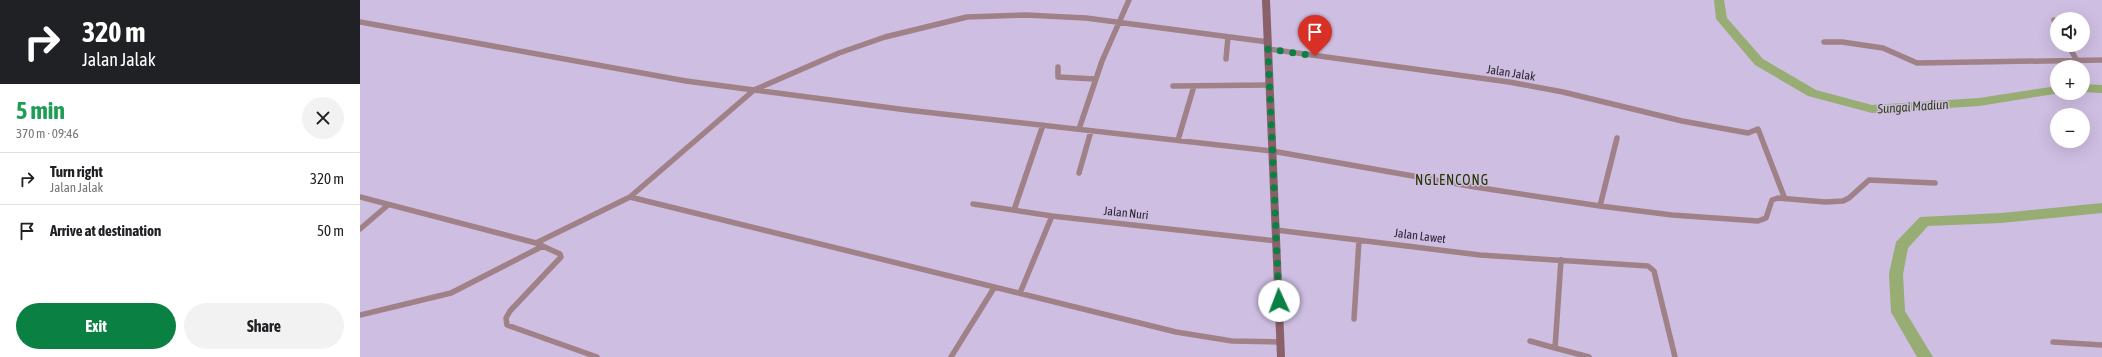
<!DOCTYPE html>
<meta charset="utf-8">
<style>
body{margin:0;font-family:"Asap Condensed",sans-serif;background:#f2f2f2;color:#202124;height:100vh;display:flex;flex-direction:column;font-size:15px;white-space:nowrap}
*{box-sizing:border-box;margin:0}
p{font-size:13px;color:#757577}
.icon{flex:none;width:22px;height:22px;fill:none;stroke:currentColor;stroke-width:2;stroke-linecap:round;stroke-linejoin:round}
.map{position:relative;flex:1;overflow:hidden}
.drawer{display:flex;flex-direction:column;background:#fff;width:360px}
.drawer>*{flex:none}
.top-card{background:#202124;color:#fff;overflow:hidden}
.fabs{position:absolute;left:1690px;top:12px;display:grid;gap:8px}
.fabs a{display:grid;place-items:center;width:40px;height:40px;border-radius:50%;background:#fff;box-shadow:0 4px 16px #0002;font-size:20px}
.pin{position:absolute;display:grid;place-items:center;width:34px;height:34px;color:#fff;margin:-41px -17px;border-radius:50% 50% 50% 0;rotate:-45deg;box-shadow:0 0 4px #0007}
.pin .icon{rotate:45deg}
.me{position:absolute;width:44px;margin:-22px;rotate:358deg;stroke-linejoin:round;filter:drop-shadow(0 0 3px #0008)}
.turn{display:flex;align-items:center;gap:14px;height:84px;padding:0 16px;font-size:18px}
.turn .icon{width:52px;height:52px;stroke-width:2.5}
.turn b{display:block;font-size:28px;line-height:34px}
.round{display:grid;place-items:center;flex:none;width:42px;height:42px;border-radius:21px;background:#f2f2f2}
.summary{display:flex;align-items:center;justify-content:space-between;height:68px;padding:0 16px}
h1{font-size:24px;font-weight:700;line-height:30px;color:#1e9e55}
.button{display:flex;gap:8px;margin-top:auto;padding:8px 16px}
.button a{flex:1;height:46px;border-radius:24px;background:#0b8043;color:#fff;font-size:16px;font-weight:700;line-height:46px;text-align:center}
.button a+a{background:#f2f2f2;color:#202124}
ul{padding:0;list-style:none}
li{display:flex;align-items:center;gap:12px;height:52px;padding:0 16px;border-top:1px solid #e0e0e0}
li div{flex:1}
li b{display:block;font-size:15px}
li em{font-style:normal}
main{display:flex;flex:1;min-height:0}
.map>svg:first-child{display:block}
</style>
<main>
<section class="drawer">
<div class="top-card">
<div class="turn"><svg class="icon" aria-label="right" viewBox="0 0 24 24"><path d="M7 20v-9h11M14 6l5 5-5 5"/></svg><div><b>320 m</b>Jalan Jalak</div></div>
</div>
<div class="summary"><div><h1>5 min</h1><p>370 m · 09:46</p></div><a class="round"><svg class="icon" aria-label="close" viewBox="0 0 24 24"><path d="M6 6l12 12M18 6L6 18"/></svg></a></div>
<ul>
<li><svg class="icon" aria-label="right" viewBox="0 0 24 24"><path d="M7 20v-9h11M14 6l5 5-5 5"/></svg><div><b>Turn right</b><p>Jalan Jalak</p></div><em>320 m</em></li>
<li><svg class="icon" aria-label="arrive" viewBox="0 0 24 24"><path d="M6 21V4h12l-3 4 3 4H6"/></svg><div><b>Arrive at destination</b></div><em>50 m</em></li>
</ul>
<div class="button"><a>Exit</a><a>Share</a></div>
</section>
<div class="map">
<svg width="1742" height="357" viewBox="0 0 1742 357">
<rect width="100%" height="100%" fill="#cebee2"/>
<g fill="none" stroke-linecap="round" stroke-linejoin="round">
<path fill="#97ad73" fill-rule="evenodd" d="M 1354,0 L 1364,0 L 1367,18 L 1403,59 L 1456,90 L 1512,105 L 1619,98 L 1697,86 L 1697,93 L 1701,93 L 1619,106 L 1512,113 L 1448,96 L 1395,65 L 1356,19 Z
M 1723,84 L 1742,85 L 1742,93 L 1723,92 Z
M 1742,203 L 1742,213 L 1641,223 L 1568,226 L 1548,248 L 1543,274 L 1545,311 L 1573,357 L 1557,357 L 1531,312 L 1529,274 L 1536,242 L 1560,217 L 1641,213 Z"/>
<path stroke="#9f8187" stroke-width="5.5" d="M 1694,20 L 1697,26
M 0,22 L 326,81 L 394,90 L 479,53 L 525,37 L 607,17 L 666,15 L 726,18 L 908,42
M 1464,42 L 1482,42 L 1523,48 L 1557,63 L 1742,60
M 1708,45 L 1716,59
M 908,49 L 1149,82 L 1203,92 L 1322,121 L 1388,133 L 1398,129 L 1425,199
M 866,59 L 868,37
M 698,67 L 698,77 L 735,79
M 813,86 L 910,85
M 719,129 L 742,61 L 769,0
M 818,140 L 834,86
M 719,173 L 731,131
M 0,197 L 176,243 L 270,197 L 816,332 L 872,341 L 921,342
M 270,197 L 394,90 L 547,110 L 912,151 L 1115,187 L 1240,206 L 1312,215 L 1398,221 L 1406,218 L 1412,200 L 1418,198 L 1465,202 L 1483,201 L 1489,198 L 1509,180 L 1575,183
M 613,204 L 692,216 L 917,241
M 1240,206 L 1257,138
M 654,210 L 683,125
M 0,229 L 28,205
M 916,230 L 1120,255 L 1288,266 L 1294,271 L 1315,357
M 176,243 L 200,254 L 201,257 L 150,311 L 146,318 L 147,325 L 237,357
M 1201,260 L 1195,348 L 1229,357
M 660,293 L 692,216
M 0,315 L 91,293 L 183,246
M 994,319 L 999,240
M 1170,341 L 1195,348
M 1693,342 L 1742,345
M 591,357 L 634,288"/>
<path stroke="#8a6069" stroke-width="8" d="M 906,0 L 921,357"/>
</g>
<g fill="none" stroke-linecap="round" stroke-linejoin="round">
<path stroke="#0b8043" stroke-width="7" stroke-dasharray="0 12.6" d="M 919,301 L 908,49 L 955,56"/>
</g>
<g text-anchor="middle" stroke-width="3" stroke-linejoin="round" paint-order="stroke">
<g font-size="12" fill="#2a2431" stroke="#cebee2">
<text transform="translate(1151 73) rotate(9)" y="4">Jalan Jalak</text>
<text transform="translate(766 213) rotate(6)" y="4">Jalan Nuri</text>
<text transform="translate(1060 236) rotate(7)" y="4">Jalan Lawet</text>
</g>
<g font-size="13" font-style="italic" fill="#303e13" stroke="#cebee2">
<text transform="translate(1553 106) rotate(-4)" y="5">Sungai Madiun</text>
</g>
<g font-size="14" letter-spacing="1" fill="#253500" stroke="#cebee2">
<text x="1092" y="185">NGLENCONG</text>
</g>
</g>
</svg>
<div class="fabs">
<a><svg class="icon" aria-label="sound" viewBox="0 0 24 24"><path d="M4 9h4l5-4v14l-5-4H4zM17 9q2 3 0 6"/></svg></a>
<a>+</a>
<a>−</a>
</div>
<div class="pin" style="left:955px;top:56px;background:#d93025"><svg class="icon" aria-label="arrive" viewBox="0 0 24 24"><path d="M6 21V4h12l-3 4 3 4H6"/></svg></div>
<svg class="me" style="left:919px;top:301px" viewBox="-20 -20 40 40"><circle r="19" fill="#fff"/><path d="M0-13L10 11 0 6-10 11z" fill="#0b8043"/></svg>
</div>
</main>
